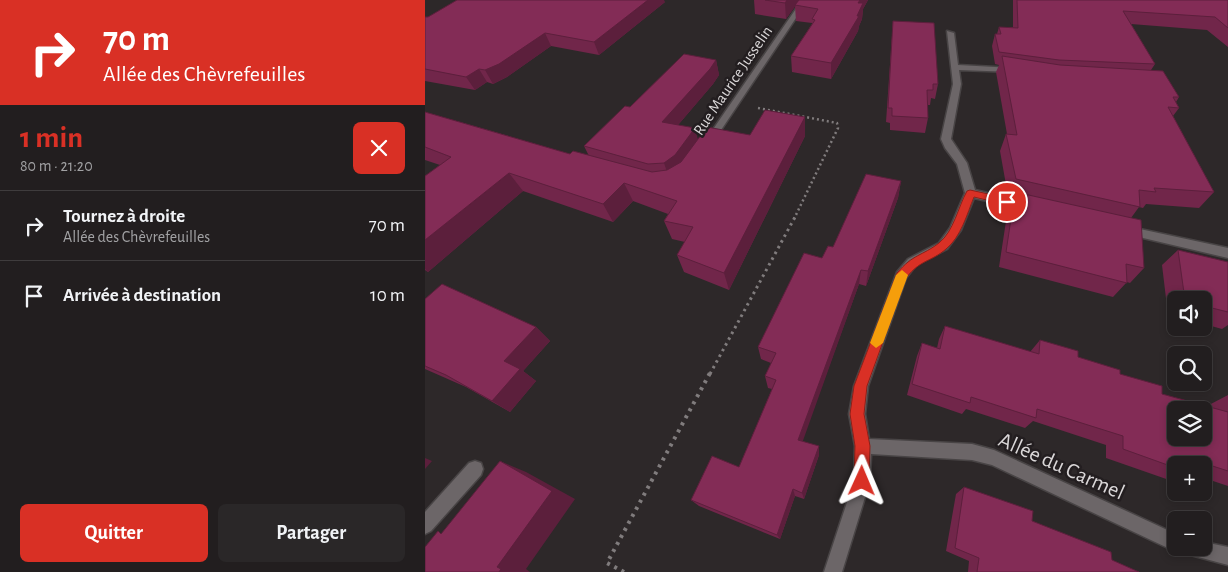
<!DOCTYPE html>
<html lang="fr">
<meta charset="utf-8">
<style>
body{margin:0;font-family:"Alegreya Sans",sans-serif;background:#2a2728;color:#f1f3f6;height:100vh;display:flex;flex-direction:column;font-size:19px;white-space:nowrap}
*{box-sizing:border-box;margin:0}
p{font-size:16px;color:#a2a2a4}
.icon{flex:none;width:28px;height:28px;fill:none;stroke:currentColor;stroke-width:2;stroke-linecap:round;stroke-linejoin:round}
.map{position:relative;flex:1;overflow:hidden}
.sheet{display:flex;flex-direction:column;background:#221e1f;width:425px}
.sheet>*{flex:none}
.hud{background:#d93025;color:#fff;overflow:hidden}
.fabs{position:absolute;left:742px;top:291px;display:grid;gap:10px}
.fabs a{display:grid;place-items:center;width:45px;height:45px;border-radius:8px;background:#221e1f;box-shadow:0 2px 8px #0003,0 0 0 1px #3f3c3d;font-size:25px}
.pin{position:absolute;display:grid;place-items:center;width:42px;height:42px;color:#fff;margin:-21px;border:2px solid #fff;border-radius:50%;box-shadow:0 1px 5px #0007}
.me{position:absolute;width:55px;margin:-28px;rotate:1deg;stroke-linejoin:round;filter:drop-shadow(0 0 4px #0008)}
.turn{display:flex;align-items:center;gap:18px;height:105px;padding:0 20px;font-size:22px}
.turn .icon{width:65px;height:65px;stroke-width:2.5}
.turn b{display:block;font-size:35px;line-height:42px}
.round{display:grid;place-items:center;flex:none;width:52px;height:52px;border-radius:8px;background:#2a2728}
.head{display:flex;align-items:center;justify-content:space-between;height:85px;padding:0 20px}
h1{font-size:30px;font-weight:600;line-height:38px;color:#d93025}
.cta{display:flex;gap:10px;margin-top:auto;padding:10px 20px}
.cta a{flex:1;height:58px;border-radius:8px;background:#d93025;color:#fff;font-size:20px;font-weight:600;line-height:58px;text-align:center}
.cta a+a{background:#2a2728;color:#f1f3f6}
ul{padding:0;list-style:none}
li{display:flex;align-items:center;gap:15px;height:70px;padding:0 20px;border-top:1px solid #3f3c3d}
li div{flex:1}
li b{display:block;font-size:19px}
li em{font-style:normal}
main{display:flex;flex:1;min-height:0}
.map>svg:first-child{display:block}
</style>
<main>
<section class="sheet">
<div class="hud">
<div class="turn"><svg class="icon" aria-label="right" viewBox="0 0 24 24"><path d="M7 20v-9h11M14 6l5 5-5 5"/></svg><div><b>70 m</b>Allée des Chèvrefeuilles</div></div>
</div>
<div class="head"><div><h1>1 min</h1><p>80 m · 21:20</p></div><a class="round" style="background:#d93025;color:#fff"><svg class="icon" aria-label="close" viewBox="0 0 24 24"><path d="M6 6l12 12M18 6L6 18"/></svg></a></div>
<ul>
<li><svg class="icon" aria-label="right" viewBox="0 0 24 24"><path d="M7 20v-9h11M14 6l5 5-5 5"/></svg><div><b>Tournez à droite</b><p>Allée des Chèvrefeuilles</p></div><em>70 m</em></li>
<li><svg class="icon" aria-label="arrive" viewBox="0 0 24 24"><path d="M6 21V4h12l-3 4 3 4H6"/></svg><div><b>Arrivée à destination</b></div><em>10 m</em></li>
</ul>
<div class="cta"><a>Quitter</a><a>Partager</a></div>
</section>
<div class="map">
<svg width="803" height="572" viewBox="0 0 803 572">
<rect width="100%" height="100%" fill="#2d2829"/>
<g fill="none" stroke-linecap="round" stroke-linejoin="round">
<defs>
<path id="service" d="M 50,461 L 56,463 L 58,469 L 56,475 L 6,531 L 0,534 L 0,512 L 44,463 Z"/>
<path id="minor" d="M 377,0 L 383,0 L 286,145 L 280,145 L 280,141 Z
M 522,31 L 529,33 L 533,65 L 589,68 L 593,70 L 589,72 L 534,70 L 536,84 L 526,139 L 542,163 L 550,190 L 601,202 L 606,206 L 601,210 L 549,198 L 536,230 L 522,249 L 491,265 L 481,278 L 443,386 L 440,414 L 444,439 L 547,444 L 569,450 L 751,534 L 751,548 L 758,548 L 757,549 L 751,552 L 745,549 L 567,465 L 547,460 L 446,454 L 445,481 L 417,572 L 399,572 L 429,481 L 430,446 L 424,414 L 429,386 L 472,272 L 483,259 L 514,243 L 525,228 L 540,193 L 532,164 L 520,148 L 516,139 L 528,84 Z
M 701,226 L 803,248 L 803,258 L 697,233 L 695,230 L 697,227 Z
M 779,542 L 803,547 L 803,565 L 762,554 L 759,548 L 779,548 Z"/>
</defs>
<use href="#service" stroke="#484445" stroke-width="3"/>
<use href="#minor" stroke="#484445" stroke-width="3"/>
<path stroke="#807c7d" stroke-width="2.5" stroke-dasharray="2 3" stroke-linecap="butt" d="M 333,108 L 412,123 L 413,128 L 369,219"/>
<path stroke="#807c7d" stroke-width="3" stroke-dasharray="2.5 4" stroke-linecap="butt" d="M 285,374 L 370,217"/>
<path stroke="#807c7d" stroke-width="4" stroke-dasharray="3 5" stroke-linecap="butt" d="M 199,572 L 182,563 L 285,373"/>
<use href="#service" fill="#6c6668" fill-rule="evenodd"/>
<use href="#minor" fill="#6c6668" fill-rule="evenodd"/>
</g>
<path fill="#71264a" d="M 329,0 L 443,0 L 438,9 L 437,19 L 434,26 L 433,31 L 406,79 L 367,72 L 366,56 L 387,24 L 387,23 L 371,21 L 370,6 L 361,19 L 330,14 Z
M 588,0 L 803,0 L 803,47 L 782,30 L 706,24 L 730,64 L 726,70 L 754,97 L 751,102 L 754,108 L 748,116 L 789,192 L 774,208 L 721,204 L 718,208 L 714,207 L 706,218 L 719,268 L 705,283 L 702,282 L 688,297 L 574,267 L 583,208 L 588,197 L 583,196 L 575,151 L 581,134 L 582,134 L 571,72 L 574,65 L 570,64 L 567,46 L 570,34 L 572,34 L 574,27 L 588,27 Z
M 240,2 L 174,55 L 126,46 L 82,77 L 68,84 L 62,82 L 50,90 L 0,81 L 0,17 Z
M 468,21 L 513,84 L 510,99 L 506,98 L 505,105 L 503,105 L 503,118 L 500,133 L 465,130 L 465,123 L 461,122 Z
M 291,60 L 294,75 L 288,84 L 253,125 L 273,139 L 325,135 L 380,136 L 304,290 L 259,272 L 252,255 L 260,242 L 247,239 L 239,221 L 243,214 L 208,201 L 188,222 L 98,191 L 3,272 L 0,270 L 0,176 L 15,165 L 0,160 L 0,112 L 145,154 L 164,156 L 159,146 L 205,107 Z
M 476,181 L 473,198 L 441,286 L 434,284 L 377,441 L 394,455 L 379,499 L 370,496 L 355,539 L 274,506 L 266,500 L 314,467 L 347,389 L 343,388 L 340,376 L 346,363 L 336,359 L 333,347 L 397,258 Z
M 753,250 L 803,262 L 803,325 L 797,329 L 779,324 L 779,300 L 751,300 L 751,317 L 743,315 L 737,265 Z
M 0,299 L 111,327 L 125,341 L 98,371 L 111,381 L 85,412 L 41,387 L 0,369 Z
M 520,326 L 605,352 L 615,340 L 653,357 L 695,374 L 737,394 L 782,406 L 803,395 L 803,486 L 779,478 L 779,465 L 751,465 L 751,479 L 747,481 L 681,458 L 681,445 L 608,421 L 600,428 L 541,409 L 537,414 L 482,395 L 492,356 L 497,343 L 512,348 L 514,339 Z
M 539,487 L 687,560 L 714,572 L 543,572 L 544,561 L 521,551 L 531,494 Z"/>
<path fill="#5c1f3c" d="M 223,0 L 239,0 L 240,2 L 174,55 L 169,42 Z
M 362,0 L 375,0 L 361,19 L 360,3 Z
M 435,0 L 443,0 L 438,9 L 437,19 L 434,26 L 433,31 L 406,79 L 406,63 Z
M 120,33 L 126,46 L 82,77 L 68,84 L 60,70 Z
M 291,60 L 294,75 L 288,84 L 242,138 L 237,122 Z
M 54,69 L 62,82 L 50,90 L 41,77 Z
M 380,117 L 380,136 L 304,290 L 299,273 Z
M 270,128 L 274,144 L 244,178 L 239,163 Z
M 84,173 L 98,191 L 3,272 L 0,269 L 0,240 Z
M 476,181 L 473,198 L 441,286 L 443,271 Z
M 199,183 L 208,201 L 188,222 L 178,204 Z
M 436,270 L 434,284 L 375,449 L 373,440 Z
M 111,327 L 125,341 L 98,371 L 111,381 L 85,412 L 67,401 L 79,361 Z
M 394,446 L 394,455 L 379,499 L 377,493 Z
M 0,458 L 7,461 L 0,469 Z
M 75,461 L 101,472 L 150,499 L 101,569 L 105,572 L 74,572 L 72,567 Z
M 368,489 L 370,496 L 355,539 L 352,535 Z"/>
<path fill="#832c56" stroke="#5c1f3c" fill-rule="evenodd" d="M 32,0 L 223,0 L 169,42 L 120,33 L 74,64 L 60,70 L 54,69 L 41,77 L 0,69 L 0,17 L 3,17 Z
M 340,0 L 362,0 L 360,3 Z
M 374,0 L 435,0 L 433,3 L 438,3 L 432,16 L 434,16 L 406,63 L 366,56 L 390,20 L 387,19 L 393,9 L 370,5 Z
M 592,0 L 803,0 L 803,28 L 790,17 L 698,11 L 730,64 L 634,60 L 574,52 L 570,34 L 576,34 L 574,27 L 593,28 Z
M 468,21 L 509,23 L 513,84 L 508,84 L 508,90 L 502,90 L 503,118 L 467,116 L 467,108 L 463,108 Z
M 259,54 L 291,60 L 285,69 L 237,122 L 270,128 L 250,155 L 239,163 L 223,164 L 159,146 L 200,106 L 205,107 Z
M 577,56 L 635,65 L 738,71 L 754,97 L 748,97 L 754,108 L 743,107 L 789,192 L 729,188 L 731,192 L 714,190 L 715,207 L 591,179 L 581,134 L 592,135 Z
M 340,110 L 380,117 L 299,273 L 252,255 L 268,227 L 239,221 L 252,201 L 199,183 L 178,204 L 84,173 L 0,240 L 0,176 L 26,157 L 0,147 L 0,112 L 145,154 L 148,151 L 227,172 L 242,170 L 256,162 L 282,127 L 325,135 Z
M 441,174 L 476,181 L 443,271 L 436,270 L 373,440 L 394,446 L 377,493 L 368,489 L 352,535 L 266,500 L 287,456 L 314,467 L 351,380 L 340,376 L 351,353 L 333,347 L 379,253 L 397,258 L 403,246 L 408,247 Z
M 590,192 L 716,220 L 719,268 L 701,264 L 702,283 L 581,252 Z
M 753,250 L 803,262 L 803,312 L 779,306 L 779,300 L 760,300 Z
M 17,284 L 111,327 L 79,361 L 95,369 L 67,401 L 21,375 L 0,366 L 0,299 Z
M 520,326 L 614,354 L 615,340 L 653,351 L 653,357 L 695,370 L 695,374 L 737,386 L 737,394 L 803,412 L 803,471 L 766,459 L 767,465 L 751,465 L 751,468 L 698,449 L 698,436 L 612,409 L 611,418 L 546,397 L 545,403 L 487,384 L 497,343 L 515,349 ZM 751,410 L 779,410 L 779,438 L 751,438 Z
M 75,461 L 127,491 L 72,567 L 76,569 L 74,572 L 0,572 L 0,547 L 13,531 L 16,534 Z
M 539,487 L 608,511 L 607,521 L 686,552 L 687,560 L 714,572 L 552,572 L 554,558 L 530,548 Z"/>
<path fill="#d93025" stroke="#8d1f18" d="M 545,190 L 582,198 L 587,202 L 582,205 L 549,197 C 542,214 536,237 521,249 C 506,262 496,259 481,278 L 442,386 L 439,414 L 445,446 L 444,481 L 442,486 L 437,489 L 432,486 L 429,481 L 430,446 L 425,414 L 429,386 L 472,273 C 488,254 497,256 514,243 C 529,231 533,207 542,191 Z"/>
<path fill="#f59e0b" d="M 477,270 L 483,275 L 458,343 L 451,348 L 445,343 L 471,275 Z"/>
<g text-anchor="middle" stroke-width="5" stroke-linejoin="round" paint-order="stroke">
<g font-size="16" fill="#dad7d8" stroke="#231e20">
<text transform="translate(307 80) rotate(-56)" y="6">Rue Maurice Jusselin</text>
</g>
<g font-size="22" fill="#dad7d8" stroke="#231e20">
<text transform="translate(637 465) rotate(24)" y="8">Allée du Carmel</text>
</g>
</g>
</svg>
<div class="fabs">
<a><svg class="icon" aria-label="sound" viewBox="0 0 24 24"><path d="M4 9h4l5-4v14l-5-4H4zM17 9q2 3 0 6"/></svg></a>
<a><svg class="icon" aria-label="search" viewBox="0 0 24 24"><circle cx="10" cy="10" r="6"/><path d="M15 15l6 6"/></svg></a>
<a><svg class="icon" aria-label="layers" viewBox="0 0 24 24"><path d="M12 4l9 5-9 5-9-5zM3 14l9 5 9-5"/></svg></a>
<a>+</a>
<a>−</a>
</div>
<div class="pin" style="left:582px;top:202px;background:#d93025"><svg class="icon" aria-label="arrive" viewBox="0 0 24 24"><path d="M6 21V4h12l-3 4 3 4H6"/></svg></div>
<svg class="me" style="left:437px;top:481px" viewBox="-20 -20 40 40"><path d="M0-17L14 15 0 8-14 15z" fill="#d93025" stroke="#fff" stroke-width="4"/></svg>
</div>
</main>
